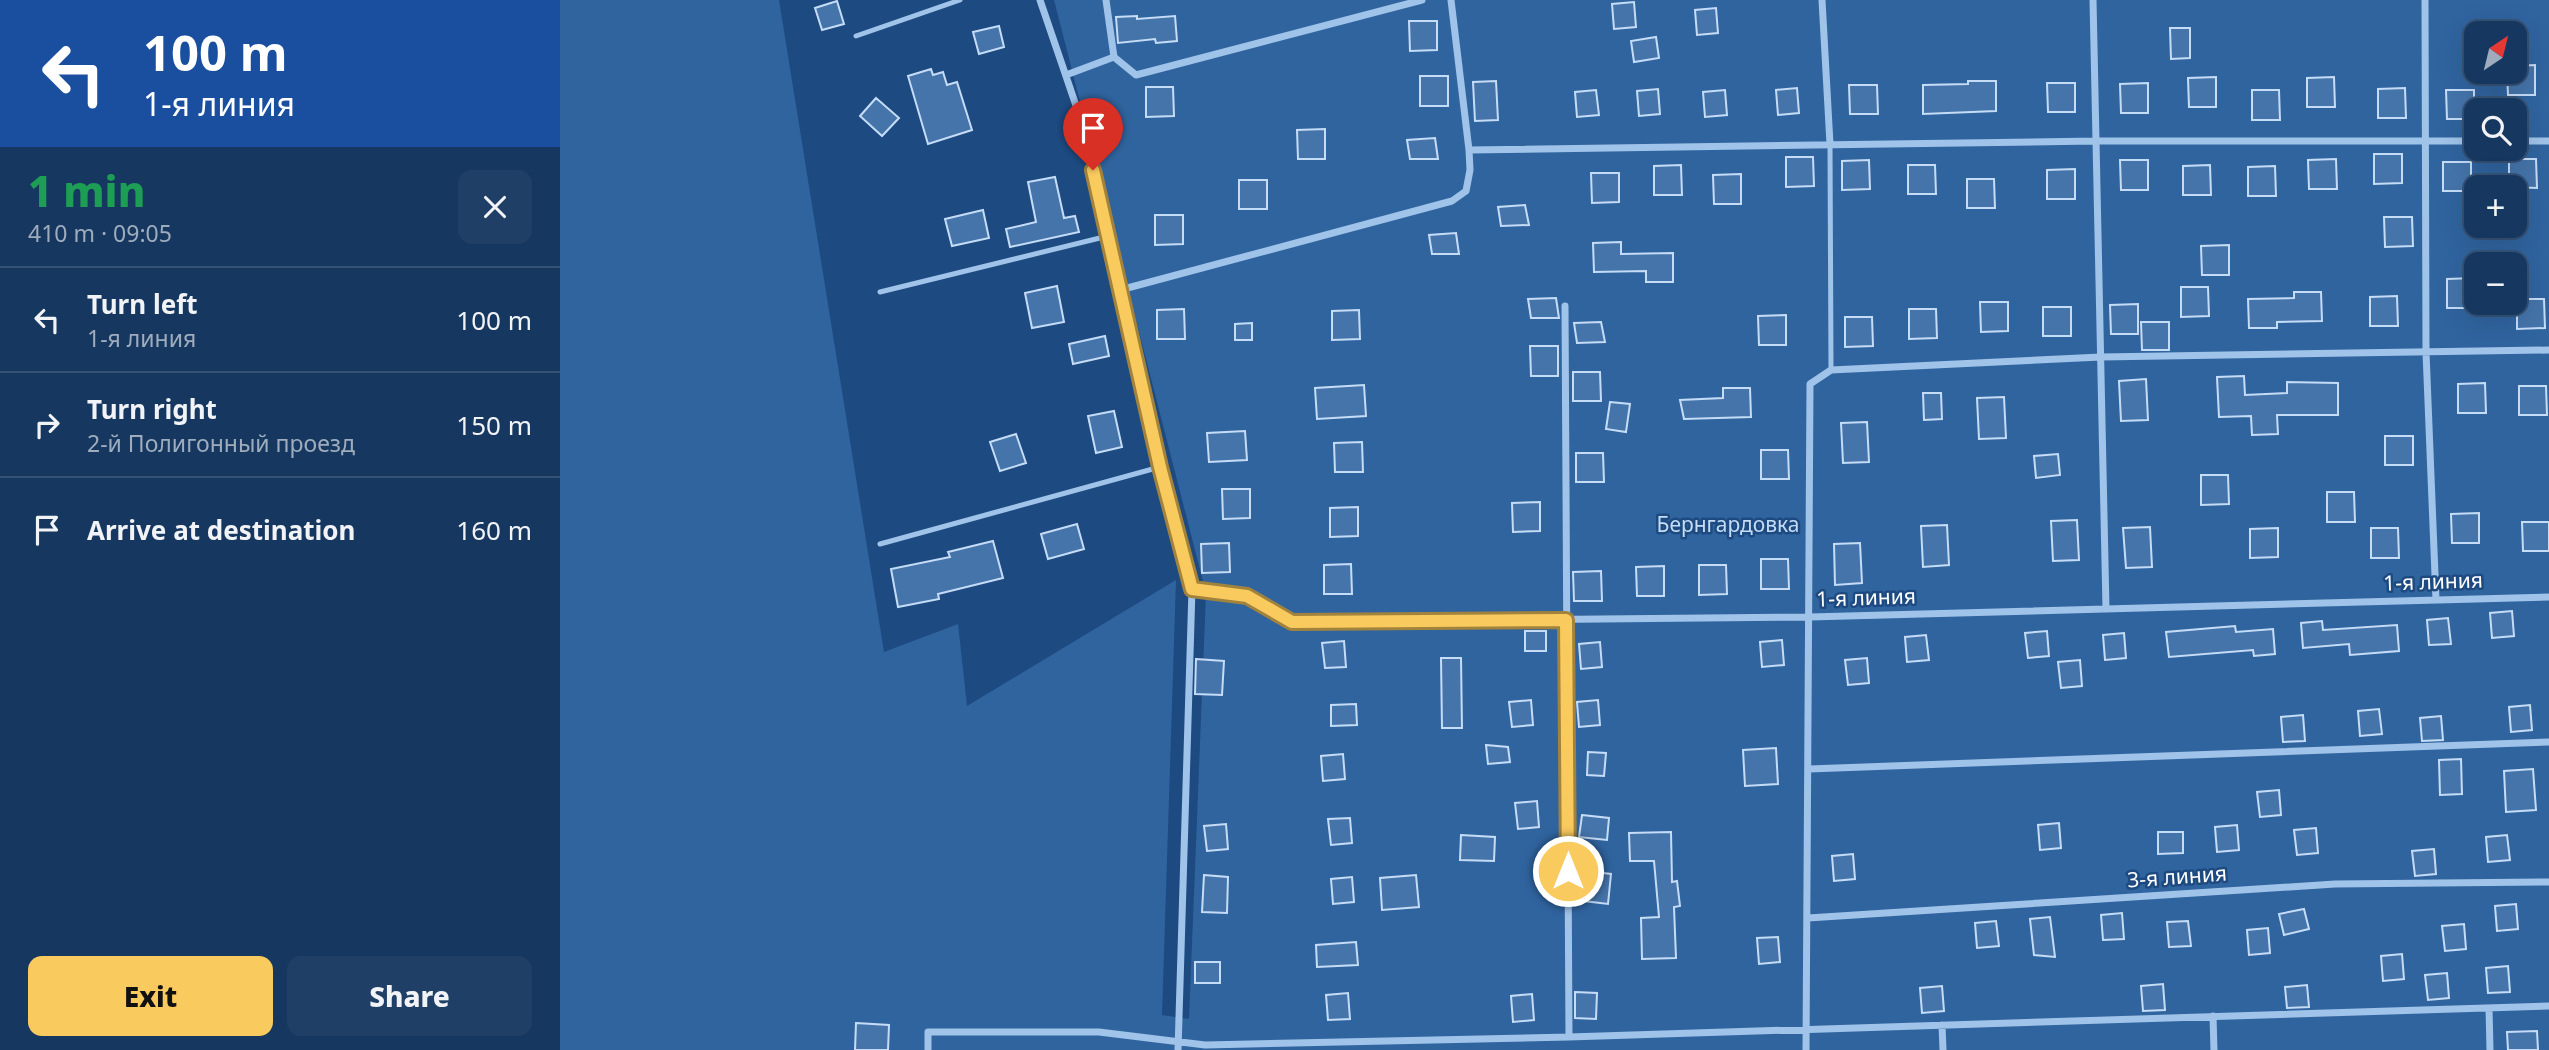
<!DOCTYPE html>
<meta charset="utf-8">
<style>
body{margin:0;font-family:"Noto Sans",sans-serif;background:#1f3f66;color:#f1f3f6;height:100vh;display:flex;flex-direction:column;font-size:26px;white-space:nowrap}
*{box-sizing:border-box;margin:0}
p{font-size:23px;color:#9eacbd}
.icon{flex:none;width:38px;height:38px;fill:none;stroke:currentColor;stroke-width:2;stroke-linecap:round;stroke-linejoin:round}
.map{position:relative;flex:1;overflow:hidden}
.details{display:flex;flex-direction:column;background:#163860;width:560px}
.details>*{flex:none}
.guide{background:#1a4fa0;color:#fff;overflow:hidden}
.needle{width:46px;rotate:35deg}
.fabs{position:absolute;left:1904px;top:21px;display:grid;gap:14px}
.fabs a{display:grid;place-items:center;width:63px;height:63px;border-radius:14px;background:#163860;box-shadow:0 7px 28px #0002,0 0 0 2px #355275;font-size:35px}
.pin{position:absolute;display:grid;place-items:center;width:60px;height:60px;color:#fff;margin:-72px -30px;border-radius:50% 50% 50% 0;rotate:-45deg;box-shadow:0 0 7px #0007}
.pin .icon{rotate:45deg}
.me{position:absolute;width:77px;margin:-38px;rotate:0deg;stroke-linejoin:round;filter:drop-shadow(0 0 5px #0008)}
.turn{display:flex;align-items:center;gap:24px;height:147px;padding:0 28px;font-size:32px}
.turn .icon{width:91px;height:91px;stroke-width:2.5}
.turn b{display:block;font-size:49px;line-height:60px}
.round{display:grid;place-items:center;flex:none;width:74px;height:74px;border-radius:14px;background:#1f3f66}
.headline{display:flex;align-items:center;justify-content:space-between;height:119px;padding:0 28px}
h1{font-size:42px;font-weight:800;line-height:52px;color:#1e9e55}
.primary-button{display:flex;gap:14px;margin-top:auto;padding:14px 28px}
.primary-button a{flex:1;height:80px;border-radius:14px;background:#f9ca5e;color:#111;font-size:28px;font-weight:800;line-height:80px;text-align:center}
.primary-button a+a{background:#1f3f66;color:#f1f3f6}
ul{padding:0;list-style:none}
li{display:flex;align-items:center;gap:21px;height:105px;padding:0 28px;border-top:2px solid #355275}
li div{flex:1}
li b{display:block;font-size:26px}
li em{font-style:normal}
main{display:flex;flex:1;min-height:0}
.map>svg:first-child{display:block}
</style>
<main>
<section class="details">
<div class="guide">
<div class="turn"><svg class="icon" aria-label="left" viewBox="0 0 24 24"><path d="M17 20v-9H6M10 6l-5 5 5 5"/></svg><div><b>100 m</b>1-я линия</div></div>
</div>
<div class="headline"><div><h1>1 min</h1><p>410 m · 09:05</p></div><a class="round"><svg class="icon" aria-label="close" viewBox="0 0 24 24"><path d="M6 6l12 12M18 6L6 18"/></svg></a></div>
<ul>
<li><svg class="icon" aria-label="left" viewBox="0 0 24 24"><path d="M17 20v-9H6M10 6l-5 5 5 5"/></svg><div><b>Turn left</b><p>1-я линия</p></div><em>100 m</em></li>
<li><svg class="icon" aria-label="right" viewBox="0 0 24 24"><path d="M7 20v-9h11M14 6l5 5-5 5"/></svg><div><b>Turn right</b><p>2-й Полигонный проезд</p></div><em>150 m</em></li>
<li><svg class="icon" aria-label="arrive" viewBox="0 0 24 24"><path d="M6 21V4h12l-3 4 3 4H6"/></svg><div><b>Arrive at destination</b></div><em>160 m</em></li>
</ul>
<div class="primary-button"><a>Exit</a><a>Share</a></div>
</section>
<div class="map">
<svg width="1989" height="1050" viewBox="0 0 1989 1050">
<rect width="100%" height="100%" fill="#1d4a80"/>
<path fill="#30649f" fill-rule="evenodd" d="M 0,0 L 219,0 L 324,652 L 398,624 L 407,706 L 616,580 L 602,1015 L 629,1019 L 646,593 L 494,0 L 1989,0 L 1989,1050 L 0,1050 ZM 1916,33 L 1955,33 L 1955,72 L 1916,72 ZM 1916,110 L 1955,110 L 1955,149 L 1916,149 ZM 1916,187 L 1955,187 L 1955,226 L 1916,226 ZM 1916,264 L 1955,264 L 1955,303 L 1916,303 Z"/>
<path fill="#4574aa" stroke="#c5dcf7" stroke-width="2" d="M 277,1 L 284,24 L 262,30 L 255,8 Z
M 1074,2 L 1076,27 L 1054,29 L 1052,4 Z
M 1156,8 L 1158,33 L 1137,35 L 1135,10 Z
M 577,16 L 577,19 L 615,16 L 617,41 L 596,43 L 595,39 L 558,43 L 556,17 Z
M 849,21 L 877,21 L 877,50 L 850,51 Z
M 439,26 L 444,47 L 419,54 L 413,32 Z
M 1610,28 L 1630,28 L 1630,58 L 1611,59 Z
M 1096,37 L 1099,58 L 1074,62 L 1071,41 Z
M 1975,65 L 1975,95 L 1948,95 L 1947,72 L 1955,72 L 1955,66 Z
M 371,69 L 373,75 L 383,72 L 387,85 L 397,82 L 412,130 L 368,144 L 348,76 Z
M 860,76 L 888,76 L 888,106 L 860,106 Z
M 1656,77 L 1656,107 L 1629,107 L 1628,78 Z
M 1774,77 L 1775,107 L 1747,107 L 1747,78 Z
M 936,81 L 938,120 L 915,121 L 913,82 Z
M 1408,81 L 1436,81 L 1436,111 L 1363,114 L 1363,85 L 1408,84 Z
M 1487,83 L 1515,83 L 1515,112 L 1488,112 Z
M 1588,83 L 1588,113 L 1561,113 L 1560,84 Z
M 1289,85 L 1317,85 L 1318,114 L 1290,114 Z
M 586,87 L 613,87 L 614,116 L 586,117 Z
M 1237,88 L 1239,113 L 1218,115 L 1216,90 Z
M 1845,88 L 1846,118 L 1818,118 L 1818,89 Z
M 1098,89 L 1100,114 L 1079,116 L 1077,91 Z
M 1036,90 L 1039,115 L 1017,117 L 1015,92 Z
M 1165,90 L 1167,115 L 1145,117 L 1143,92 Z
M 1692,90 L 1719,90 L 1720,120 L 1692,120 Z
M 1886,90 L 1914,90 L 1914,119 L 1887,119 Z
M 316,98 L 339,118 L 322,136 L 300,116 Z
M 765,129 L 765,159 L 738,159 L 737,130 Z
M 875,138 L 878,159 L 850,159 L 847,140 Z
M 1814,154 L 1842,154 L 1842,183 L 1814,184 Z
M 1226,157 L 1253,157 L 1254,186 L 1226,187 Z
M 1776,159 L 1777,189 L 1749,189 L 1748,160 Z
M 1949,159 L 1976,159 L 1977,188 L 1949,187 Z
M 1309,160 L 1310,189 L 1282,190 L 1282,161 Z
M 1560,160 L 1588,160 L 1588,190 L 1561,190 Z
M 1883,162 L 1911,162 L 1911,191 L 1883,191 Z
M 1121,165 L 1122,195 L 1094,195 L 1094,166 Z
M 1348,165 L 1375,165 L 1376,194 L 1348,194 Z
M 1650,165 L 1651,195 L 1623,195 L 1623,166 Z
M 1715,166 L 1716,196 L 1688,196 L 1688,167 Z
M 1515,169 L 1515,199 L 1487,199 L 1487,170 Z
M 1031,173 L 1059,173 L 1059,202 L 1032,203 Z
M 1181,174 L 1181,204 L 1154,204 L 1153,175 Z
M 495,177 L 504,218 L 515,216 L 519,232 L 450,247 L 446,229 L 476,222 L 468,182 Z
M 1407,179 L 1434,179 L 1435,208 L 1407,208 Z
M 679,180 L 707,180 L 707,209 L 679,209 Z
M 965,205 L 969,225 L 941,226 L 938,207 Z
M 423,210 L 429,238 L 392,246 L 385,219 Z
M 595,215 L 623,215 L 623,244 L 595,245 Z
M 1824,217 L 1852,217 L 1853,246 L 1825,247 Z
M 896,233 L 899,254 L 872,254 L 869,235 Z
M 1061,242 L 1061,254 L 1113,253 L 1113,282 L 1086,282 L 1086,271 L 1034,272 L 1033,243 Z
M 1669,245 L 1669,275 L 1642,275 L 1641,246 Z
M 1914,278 L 1915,308 L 1887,308 L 1887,279 Z
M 497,286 L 504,322 L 472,328 L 465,293 Z
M 1621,287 L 1648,287 L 1649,316 L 1621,317 Z
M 1734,292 L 1761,292 L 1762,321 L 1717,322 L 1717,328 L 1689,328 L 1688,299 L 1734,298 Z
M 1837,296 L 1838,326 L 1810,326 L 1810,297 Z
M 996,298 L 999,318 L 971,318 L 968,299 Z
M 1957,299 L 1984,299 L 1985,328 L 1957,329 Z
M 1420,302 L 1448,302 L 1448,331 L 1421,332 Z
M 1578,304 L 1578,334 L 1551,334 L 1550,305 Z
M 1483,307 L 1511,307 L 1511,336 L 1483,336 Z
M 624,309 L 625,339 L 597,339 L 597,310 Z
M 1349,309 L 1376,309 L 1377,338 L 1349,339 Z
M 799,310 L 800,339 L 772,340 L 772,311 Z
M 1226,315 L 1226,345 L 1199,345 L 1198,316 Z
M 1285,317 L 1312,317 L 1313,346 L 1285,347 Z
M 1041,322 L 1045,342 L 1017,343 L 1014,323 Z
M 1581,322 L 1609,322 L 1609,350 L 1582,350 Z
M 692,323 L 692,340 L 675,340 L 675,324 Z
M 545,336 L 549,356 L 513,364 L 509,344 Z
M 970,346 L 998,346 L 998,376 L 971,376 Z
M 1013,372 L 1040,372 L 1041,401 L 1013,401 Z
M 1684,376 L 1685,395 L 1727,393 L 1727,382 L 1778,383 L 1778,415 L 1717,415 L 1718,434 L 1692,435 L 1691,416 L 1659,417 L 1657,377 Z
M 1586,379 L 1588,420 L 1561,421 L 1559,381 Z
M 1925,383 L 1926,413 L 1898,413 L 1898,384 Z
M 804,385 L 806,416 L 757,419 L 755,388 Z
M 1959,386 L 1986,386 L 1987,415 L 1959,415 Z
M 1163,388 L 1190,388 L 1191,417 L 1124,419 L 1120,400 L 1163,398 Z
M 1363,393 L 1381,393 L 1382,419 L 1364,420 Z
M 1444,397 L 1446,438 L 1419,439 L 1417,398 Z
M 1050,402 L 1070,404 L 1066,432 L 1046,429 Z
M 554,411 L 562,447 L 536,453 L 528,416 Z
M 1307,422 L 1309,462 L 1283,463 L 1281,423 Z
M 685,431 L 687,460 L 649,462 L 647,433 Z
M 456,434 L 466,463 L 440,471 L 430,442 Z
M 1825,436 L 1853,436 L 1853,465 L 1825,465 Z
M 802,442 L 803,472 L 775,472 L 774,443 Z
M 1201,450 L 1228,450 L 1229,479 L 1201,479 Z
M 1016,453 L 1043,453 L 1044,482 L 1016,482 Z
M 1498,454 L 1500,475 L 1476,478 L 1474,456 Z
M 1641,475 L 1668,475 L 1669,504 L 1641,505 Z
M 662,489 L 690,489 L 690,518 L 663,519 Z
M 1767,492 L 1794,492 L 1795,522 L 1767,522 Z
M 980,502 L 980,531 L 953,532 L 952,503 Z
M 798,507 L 798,536 L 770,537 L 770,508 Z
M 1919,513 L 1919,543 L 1892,543 L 1891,514 Z
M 1517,520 L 1519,560 L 1493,561 L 1491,521 Z
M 1962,522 L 1989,522 L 1989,551 L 1963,551 Z
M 517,524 L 524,549 L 488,559 L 481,534 Z
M 1387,525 L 1389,565 L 1363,567 L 1361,526 Z
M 1590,527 L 1592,567 L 1566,568 L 1563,528 Z
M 1718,528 L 1718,557 L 1690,558 L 1690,529 Z
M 1811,528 L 1838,528 L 1839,558 L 1811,558 Z
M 433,541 L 443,578 L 378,594 L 379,599 L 338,607 L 331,569 L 390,557 L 388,552 Z
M 669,543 L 670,572 L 642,573 L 641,544 Z
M 1300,543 L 1302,583 L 1275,585 L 1274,544 Z
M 1201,559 L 1228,559 L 1229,589 L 1201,589 Z
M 791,564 L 792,594 L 764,594 L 764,565 Z
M 1139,565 L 1166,565 L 1167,594 L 1139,595 Z
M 1104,566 L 1104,596 L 1077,596 L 1076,567 Z
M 1041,571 L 1042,601 L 1014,601 L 1013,572 Z
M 1952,611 L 1954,636 L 1932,638 L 1930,613 Z
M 1888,618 L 1891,644 L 1869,645 L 1867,620 Z
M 1762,621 L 1763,630 L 1837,625 L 1839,651 L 1790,655 L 1789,644 L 1743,648 L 1741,623 Z
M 1675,626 L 1676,632 L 1713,629 L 1715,654 L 1694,656 L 1693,650 L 1609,657 L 1606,632 Z
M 965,631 L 986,631 L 986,651 L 965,651 Z
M 1487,631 L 1489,656 L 1468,658 L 1465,633 Z
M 1564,633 L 1566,658 L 1545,660 L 1543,635 Z
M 1366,635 L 1369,660 L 1347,662 L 1345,637 Z
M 1222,640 L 1224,665 L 1202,667 L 1200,642 Z
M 784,641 L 786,667 L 765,668 L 762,643 Z
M 1040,642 L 1042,667 L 1021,669 L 1019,644 Z
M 881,658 L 901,658 L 902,728 L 882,728 Z
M 1307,658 L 1309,683 L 1288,685 L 1285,660 Z
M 636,659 L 664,661 L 662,695 L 635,694 Z
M 1520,660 L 1522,686 L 1501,688 L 1498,662 Z
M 971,700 L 973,725 L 952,727 L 949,702 Z
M 1038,700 L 1040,725 L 1019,727 L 1017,702 Z
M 796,704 L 797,725 L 771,726 L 771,705 Z
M 1970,705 L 1972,730 L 1951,732 L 1949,707 Z
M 1819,709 L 1822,734 L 1800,736 L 1798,711 Z
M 1743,715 L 1745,741 L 1723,742 L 1721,717 Z
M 1881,716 L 1883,740 L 1862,741 L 1860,718 Z
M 926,745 L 948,747 L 950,762 L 928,764 Z
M 1216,748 L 1218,784 L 1185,786 L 1183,750 Z
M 1028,752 L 1046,753 L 1044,776 L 1027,775 Z
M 783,754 L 785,779 L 763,781 L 761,756 Z
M 1901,759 L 1902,794 L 1880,795 L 1879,760 Z
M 1973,769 L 1976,810 L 1946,812 L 1944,771 Z
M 1719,790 L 1721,815 L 1700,817 L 1697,792 Z
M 977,801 L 979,827 L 958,829 L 955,803 Z
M 1022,815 L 1049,818 L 1047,840 L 1019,837 Z
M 790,818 L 792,843 L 771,845 L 768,819 Z
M 1499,823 L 1501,848 L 1480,850 L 1478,825 Z
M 666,824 L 668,849 L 647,851 L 644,826 Z
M 1677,825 L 1679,850 L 1657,852 L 1655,827 Z
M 1756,828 L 1758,853 L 1737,855 L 1734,830 Z
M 1111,832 L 1112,882 L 1117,881 L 1120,906 L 1114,907 L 1116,958 L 1082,959 L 1081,918 L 1099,917 L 1094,861 L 1070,861 L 1069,833 Z
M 1598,832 L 1623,832 L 1623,853 L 1598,854 Z
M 901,835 L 935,837 L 934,861 L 900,860 Z
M 1947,835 L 1950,860 L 1928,862 L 1926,837 Z
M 1874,849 L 1876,874 L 1855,876 L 1852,851 Z
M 1293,854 L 1295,879 L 1274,881 L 1272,856 Z
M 1026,871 L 1051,874 L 1048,904 L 1024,901 Z
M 644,875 L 668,877 L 667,913 L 642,912 Z
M 856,875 L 859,907 L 822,910 L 820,878 Z
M 792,877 L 794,902 L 773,904 L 771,879 Z
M 1956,904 L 1958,929 L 1937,931 L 1935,906 Z
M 1744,909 L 1749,929 L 1724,935 L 1719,914 Z
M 1562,913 L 1564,939 L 1543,940 L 1541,915 Z
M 1490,917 L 1495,957 L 1474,955 L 1470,919 Z
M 1436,921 L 1439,946 L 1417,948 L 1415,923 Z
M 1628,921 L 1631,946 L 1609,947 L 1607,922 Z
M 1904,924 L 1906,949 L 1885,951 L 1882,926 Z
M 1708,928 L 1710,953 L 1689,955 L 1687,930 Z
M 1218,937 L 1220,962 L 1199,964 L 1197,938 Z
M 796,942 L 798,965 L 757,967 L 756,945 Z
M 1842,954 L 1844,979 L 1823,981 L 1821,956 Z
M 635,962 L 660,962 L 660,983 L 635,983 Z
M 1948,966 L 1950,992 L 1928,993 L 1926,968 Z
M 1887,973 L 1889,998 L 1868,1000 L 1865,975 Z
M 1603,984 L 1605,1010 L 1583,1011 L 1581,986 Z
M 1747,985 L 1749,1007 L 1727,1008 L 1725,987 Z
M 1382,986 L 1384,1011 L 1362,1013 L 1360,988 Z
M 1015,992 L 1037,993 L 1036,1019 L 1015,1018 Z
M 788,993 L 790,1019 L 768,1020 L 766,995 Z
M 972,994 L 974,1020 L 953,1022 L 951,996 Z
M 296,1023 L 329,1025 L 328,1050 L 295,1050 Z
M 1977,1031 L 1978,1050 L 1948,1050 L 1947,1032 Z"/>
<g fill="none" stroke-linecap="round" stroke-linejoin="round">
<path stroke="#a0c3e9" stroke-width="5" d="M 296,36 L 400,0
M 1270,144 L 1271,370
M 320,292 L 548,236
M 320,544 L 600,467"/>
<path stroke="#a0c3e9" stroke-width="7" d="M 480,0 L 523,126 L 600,467 L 632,589 L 618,1050
M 546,0 L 554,57 L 576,75 L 862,0
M 1262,0 L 1270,144
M 1533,0 L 1546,609
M 1865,0 L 1866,352 L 1876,600
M 506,75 L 554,57
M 1955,141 L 1989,141
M 909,150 L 1535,141 L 1916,141
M 560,290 L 892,201 L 906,191 L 910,170 L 909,150 L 891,0
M 1005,306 L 1009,1037
M 632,589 L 687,596 L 732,622 L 1250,617 L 1989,597
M 1249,769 L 1989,742
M 1248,918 L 1775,884 L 1989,882
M 1929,1008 L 1930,1050
M 1653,1016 L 1654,1050
M 1382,1025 L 1383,1050
M 368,1050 L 368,1032 L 539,1032 L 645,1045 L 1009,1037 L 1989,1006
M 1246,1050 L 1250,384 L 1271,370 L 1541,357 L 1989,350"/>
</g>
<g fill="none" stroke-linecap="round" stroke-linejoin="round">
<defs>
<path id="route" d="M 533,170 L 600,467 L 632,589 L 687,596 L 732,622 L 1006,620 L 1008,871"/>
</defs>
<use href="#route" stroke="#a2833d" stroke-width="18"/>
<use href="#route" stroke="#f9ca5e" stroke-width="12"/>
</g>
<g text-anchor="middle" stroke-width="5" stroke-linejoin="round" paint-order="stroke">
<g font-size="21" fill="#c5dcf7" stroke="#1d4a80">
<text x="1168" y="532">Бернгардовка</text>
</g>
<g font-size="21" fill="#fff" stroke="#1d4a80">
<text transform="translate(1873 582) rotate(-2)" y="7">1-я линия</text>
<text transform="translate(1306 598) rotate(-2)" y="7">1-я линия</text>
<text transform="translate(1617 877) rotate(-4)" y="7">3-я линия</text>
</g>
</g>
</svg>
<div class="fabs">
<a><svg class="needle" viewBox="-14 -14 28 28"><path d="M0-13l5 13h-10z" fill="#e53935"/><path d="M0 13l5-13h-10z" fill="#9eacbd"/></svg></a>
<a><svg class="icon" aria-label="search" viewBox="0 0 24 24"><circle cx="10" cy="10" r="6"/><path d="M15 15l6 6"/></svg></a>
<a>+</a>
<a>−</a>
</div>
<div class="pin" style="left:533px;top:170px;background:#d93025"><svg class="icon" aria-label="arrive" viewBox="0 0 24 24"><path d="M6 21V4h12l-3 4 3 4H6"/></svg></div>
<svg class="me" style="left:1008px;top:871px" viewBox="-20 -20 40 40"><circle r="17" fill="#f9ca5e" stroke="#fff" stroke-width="3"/><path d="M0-11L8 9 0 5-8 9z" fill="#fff"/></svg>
</div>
</main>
